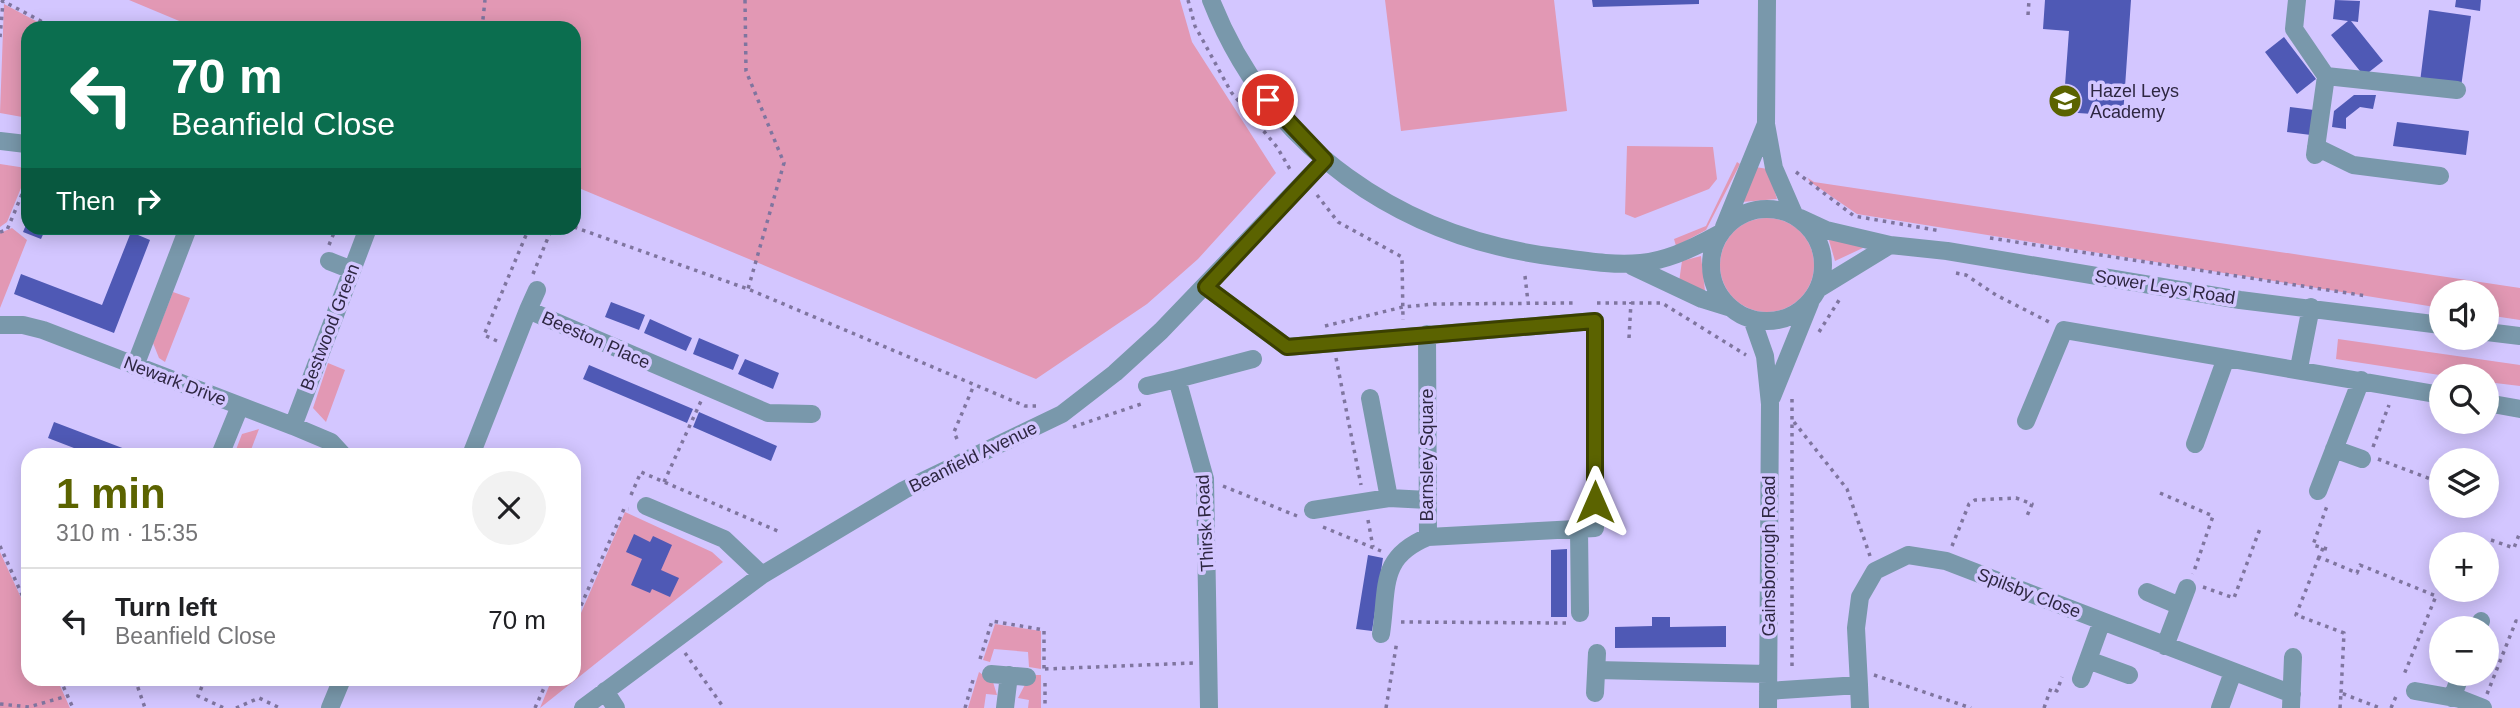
<!DOCTYPE html>
<meta charset="utf-8">
<style>
body{margin:0;font-family:Arial,sans-serif;background:#f2f2f2;color:#202124;height:100vh;display:flex;flex-direction:column;font-size:26px;white-space:nowrap}
*{box-sizing:border-box;margin:0}
p{font-size:23px;color:#757577}
.icon{flex:none;width:38px;height:38px;fill:none;stroke:currentColor;stroke-width:2;stroke-linecap:round;stroke-linejoin:round}
.map{position:relative;flex:1;overflow:hidden}
.drawer{position:absolute;left:21px;top:448px;width:560px;height:238px;display:flex;flex-direction:column;background:#fff;border-radius:21px;box-shadow:0 4px 18px #0003}
.drawer>*{flex:none}
.guide{position:absolute;left:21px;top:21px;width:560px;height:214px;border-radius:21px;box-shadow:0 4px 18px #0003;background:#0b6e4f;color:#fff;overflow:hidden}
.buttons{position:absolute;left:2429px;top:280px;display:grid;gap:14px}
.buttons a{display:grid;place-items:center;width:70px;height:70px;border-radius:50%;background:#fff;box-shadow:0 4px 18px #0003;font-size:35px}
.pin{position:absolute;display:grid;place-items:center;width:60px;height:60px;color:#fff;margin:-30px;border:4px solid #fff;border-radius:50%;box-shadow:0 2px 7px #0007}
.me{position:absolute;width:77px;margin:-38px;rotate:0deg;stroke-linejoin:round;filter:drop-shadow(0 0 5px #0008)}
.turn{display:flex;align-items:center;gap:24px;height:147px;padding:0 35px;font-size:32px}
.turn .icon{width:91px;height:91px;stroke-width:2.5}
.turn b{display:block;font-size:49px;line-height:60px}
.then{display:flex;align-items:center;height:66px;padding:0 35px;background:#0003;gap:14px;font-size:26px}
.round{display:grid;place-items:center;flex:none;width:74px;height:74px;border-radius:37px;background:#f2f2f2}
.overview{display:flex;align-items:center;justify-content:space-between;height:119px;padding:0 35px}
h1{font-size:42px;font-weight:600;line-height:52px;color:#5b6300}
ul{padding:0;list-style:none}
li{display:flex;align-items:center;gap:21px;height:105px;padding:0 35px;border-top:2px solid #e0e0e0}
li div{flex:1}
li b{display:block;font-size:26px}
li em{font-style:normal}
.map>svg:first-child{display:block}
</style>
<div class="map">
<svg width="2520" height="708" viewBox="0 0 2520 708">
<rect width="100%" height="100%" fill="#d3c6ff"/>
<path fill="#e298b4" d="M 129,0 L 1180,0 L 1192,42 L 1276,173 L 1198,259 L 1147,304 L 1036,379 L 574,186 L 574,28 L 196,28 Z
M 1385,0 L 1554,0 L 1567,111 L 1401,131 Z
M 4,4 L 49,28 L 28,28 L 28,118 L 0,113 Z
M 1627,146 L 1713,147 L 1717,179 L 1709,189 L 1635,218 L 1625,214 Z
M 28,150 L 28,171 L 7,222 L 0,227 L 0,164 L 26,168 Z
M 1737,162 L 1740,164 L 1706,230 L 1676,246 L 1674,239 L 1706,226 Z
M 1755,167 L 1768,169 L 1777,199 L 1742,202 Z
M 1806,171 L 1808,178 L 1814,182 L 2520,288 L 2520,320 L 2487,315 L 2487,292 L 2441,292 L 2441,308 L 1857,214 L 1809,181 Z
M1720 265a47 47 0 1 1 94 0a47 47 0 1 1-94 0Z
M 12,228 L 27,240 L 0,308 L 0,233 Z
M 1828,237 L 1865,247 L 1835,261 Z
M 1701,256 L 1705,291 L 1679,282 L 1682,261 Z
M 173,292 L 190,298 L 165,362 L 159,358 L 153,343 Z
M 2338,339 L 2520,365 L 2520,386 L 2487,382 L 2487,376 L 2446,376 L 2336,359 Z
M 328,363 L 345,370 L 326,422 L 313,408 Z
M 259,429 L 249,455 L 234,455 L 242,434 Z
M 625,512 L 712,552 L 723,562 L 540,708 L 552,679 L 574,679 L 574,629 Z
M 0,552 L 28,613 L 28,679 L 57,679 L 70,708 L 0,708 Z
M 995,624 L 1041,631 L 1041,669 L 1029,667 L 1028,652 L 994,649 L 990,662 L 983,660 Z
M 979,672 L 993,682 L 997,695 L 986,694 L 984,708 L 968,708 Z
M 1030,675 L 1041,675 L 1041,708 L 1028,708 L 1029,700 L 1018,698 Z"/>
<path fill="#4f59b5" d="M 1592,0 L 1699,0 L 1699,4 L 1593,7 Z
M 2045,0 L 2131,0 L 2123,116 L 2063,112 L 2069,31 L 2043,29 Z
M 2335,0 L 2360,1 L 2358,22 L 2351,21 L 2383,61 L 2364,76 L 2331,35 L 2348,21 L 2333,19 Z
M 2456,0 L 2481,0 L 2480,11 L 2455,7 Z
M 2429,10 L 2471,16 L 2461,87 L 2420,82 Z
M 2284,37 L 2316,79 L 2297,94 L 2265,52 Z
M 2354,95 L 2376,95 L 2373,109 L 2360,107 L 2346,118 L 2346,129 L 2332,127 L 2334,111 Z
M 2290,107 L 2314,110 L 2311,135 L 2287,132 Z
M 2397,122 L 2469,131 L 2466,155 L 2393,146 Z
M 28,220 L 28,228 L 46,228 L 41,239 L 23,232 Z
M 131,232 L 150,240 L 114,333 L 14,294 L 21,274 L 102,305 Z
M 611,302 L 645,315 L 639,330 L 605,317 Z
M 650,319 L 692,338 L 686,351 L 644,333 Z
M 699,338 L 739,355 L 733,370 L 693,354 Z
M 745,359 L 779,373 L 773,389 L 738,374 Z
M 589,365 L 693,409 L 687,423 L 583,379 Z
M 699,412 L 777,446 L 771,461 L 693,427 Z
M 54,422 L 125,449 L 122,455 L 92,455 L 48,438 Z
M 634,534 L 650,542 L 653,536 L 672,545 L 661,570 L 679,578 L 670,597 L 652,589 L 650,593 L 631,585 L 642,559 L 626,552 Z
M 1567,549 L 1567,617 L 1551,617 L 1551,550 Z
M 1368,555 L 1383,558 L 1372,631 L 1356,629 Z
M 1652,617 L 1670,617 L 1670,627 L 1726,626 L 1726,647 L 1615,648 L 1615,627 L 1652,626 Z"/>
<g fill="none" stroke-linecap="round" stroke-linejoin="round">
<path stroke="#7f759f" stroke-width="3.5" stroke-dasharray="3.5 5" stroke-linecap="butt" d="M 1,0 L 54,28
M 745,0 L 746,71 L 784,163 L 748,289
M 1188,0 L 1195,26 L 1231,92 L 1277,147 L 1291,171
M 2028,15 L 2029,0
M 482,28 L 485,0
M 0,37 L 3,2
M 1796,172 L 1854,216 L 1941,231
M 1317,195 L 1338,222 L 1402,257 L 1403,320
M 574,227 L 748,289 L 1025,406 L 1036,406
M 538,228 L 550,232
M 0,232 L 7,230 L 28,180
M 1990,238 L 2367,296
M 329,245 L 336,228
M 1956,273 L 1966,275 L 1996,295 L 2051,323
M 533,274 L 552,228
M 1525,276 L 1528,302
M 1597,303 L 1662,303 L 1746,355
M 1325,326 L 1403,307 L 1434,304 L 1576,303
M 1819,332 L 1841,297
M 1629,338 L 1631,302
M 497,341 L 484,335 L 529,228
M 1336,358 L 1361,485
M 1792,399 L 1792,671
M 1794,422 L 1847,489 L 1870,556
M 1073,427 L 1144,403
M 957,439 L 954,432 L 974,385
M 2373,447 L 2389,405
M 2378,459 L 2441,483
M 664,482 L 701,401
M 1223,486 L 1297,516
M 2160,493 L 2213,516 L 2193,574
M 631,495 L 641,472 L 780,532
M 2466,512 L 2469,506
M 1368,520 L 1373,547
M 1323,527 L 1381,551
M 2491,540 L 2514,548 L 2520,532
M 0,546 L 28,608
M 1952,546 L 1969,504 L 1975,500 L 2016,498 L 2032,504 L 2027,516
M 2323,548 L 2319,557 L 2357,573 L 2360,565 L 2436,596 L 2403,677
M 2327,549 L 2313,545 L 2327,506
M 2319,557 L 2296,615 L 2344,633 L 2341,693
M 2203,587 L 2234,598 L 2261,526
M 574,621 L 624,509 L 629,509
M 1401,622 L 1566,623
M 685,653 L 724,708
M 980,659 L 992,621 L 1044,630 L 1044,672
M 1045,669 L 1193,663
M 1874,675 L 1971,708
M 60,679 L 73,708
M 135,679 L 145,708
M 205,679 L 198,696 L 224,708
M 1045,683 L 1045,708
M 2487,694 L 2516,621 L 2520,622
M 0,704 L 29,707 L 67,696
M 236,708 L 259,698 L 280,708
M 535,708 L 548,679
M 965,708 L 973,680
M 1386,708 L 1397,641
M 2044,708 L 2051,688 L 2057,691 L 2062,677
M 2340,708 L 2341,693 L 2380,708
M 2391,708 L 2397,694"/>
<path stroke="#7998ab" stroke-width="18" d="M 1211,0 C 1269,148 1401,238 1556,257 C 1629,267 1652,271 1719,234
M 1767,0 L 1766,124 L 1774,168 L 1794,214
M 2297,0 L 2294,29 L 2326,76 L 2315,155
M 2326,76 L 2457,90
M 0,141 L 26,144
M 2316,147 L 2353,165 L 2440,176
M1711 265a56 56 0 1 1 112 0a56 56 0 1 1-112 0Z
M 1800,218 L 1826,230 L 1890,245 L 1947,251 L 2240,300 L 2441,325
M 1724,227 L 1766,124
M 329,261 L 352,270
M 1632,266 L 1702,299 L 1731,308
M 1206,287 L 1287,347 L 1595,321 L 1595,528 L 1428,537 L 1427,334
M 1818,289 L 1890,245
M 528,310 L 537,290
M 1752,319 L 1765,356 L 1770,404 L 1768,708
M 0,325 L 23,325 L 43,330 L 293,426 L 331,442 L 343,455
M 2487,332 L 2520,336
M 135,366 L 188,228
M 2299,368 L 2311,307
M 1147,386 L 1177,379
M 1772,397 L 1810,303
M 1370,398 L 1389,498
M 2487,403 L 2520,409
M 2026,421 L 2064,330 L 2441,395
M 293,426 L 368,228
M 2195,444 L 2226,358
M 2334,449 L 2362,459
M 220,455 L 240,406
M 471,455 L 528,310 L 768,413 L 812,414
M 2318,491 L 2361,380
M 646,506 L 724,539 L 762,575
M 1313,510 L 1389,498 L 1428,500
M 1579,529 L 1580,613
M 2147,592 L 2180,606
M 2478,628 L 2481,621
M 1381,634 C 1388,586 1379,557 1428,537
M 2165,646 L 2187,588
M 2088,660 L 2129,675
M 1597,670 L 1768,674
M 991,674 L 1027,677
M 2081,679 L 2102,621
M 1859,685 L 1856,628 L 1860,597 L 1875,571 L 1908,555 L 1946,561 L 2292,694
M 605,691 L 616,708
M 1768,691 L 1859,685 L 1860,708
M 2415,691 L 2460,699 L 2483,708
M 1595,693 L 1597,653
M 2452,698 L 2461,674
M 330,708 L 342,679
M 583,708 L 762,575 L 904,490 L 1062,414 L 1115,373 L 1161,331 L 1325,160
M 1005,708 L 1009,675
M 1209,708 L 1205,479 L 1177,379 L 1253,359
M 2220,708 L 2233,672
M 2291,708 L 2293,657"/>
</g>
<g fill="none" stroke-linecap="round" stroke-linejoin="round">
<defs>
<path id="route" d="M 1268,100 L 1325,160 L 1206,287 L 1287,347 L 1595,321 L 1595,502"/>
</defs>
<use href="#route" stroke="#3b4000" stroke-width="18"/>
<use href="#route" stroke="#5b6300" stroke-width="12"/>
</g>
<defs>
<symbol id="school-disc" viewBox="-11 -11 22 22"><circle r="9.5" fill="#5b6300" stroke="#d3c6ff"/><path d="M0-5L7-2L0 1L-7-2ZM-4 1L0 2.5L4 1V4Q0 6-4 4Z" fill="#fff"/></symbol>
</defs>
<g fill-rule="evenodd">
<use href="#school-disc" x="2046" y="82" width="38" height="38"/>
</g>
<g text-anchor="middle" stroke-width="7" stroke-linejoin="round" paint-order="stroke">
<g font-size="18" fill="#2e2742" stroke="#d3c6ff" text-anchor="start">
<text x="2090" y="97">Hazel Leys<tspan x="2090" dy="21">Academy</tspan></text>
</g>
<g font-size="18" fill="#2e2742" stroke="#d3c6ff">
<text transform="translate(2165 287) rotate(9)" y="6">Sower Leys Road</text>
<text transform="translate(330 327) rotate(-69)" y="6">Bestwood Green</text>
<text transform="translate(596 340) rotate(24)" y="6">Beeston Place</text>
<text transform="translate(175 381) rotate(21)" y="6">Newark Drive</text>
<text transform="translate(1427 455) rotate(-90)" y="6">Barnsley Square</text>
<text transform="translate(973 457) rotate(-26)" y="6">Beanfield Avenue</text>
<text transform="translate(1205 523) rotate(-93)" y="6">Thirsk Road</text>
<text transform="translate(1769 556) rotate(-90)" y="6">Gainsborough Road</text>
<text transform="translate(2029 593) rotate(21)" y="6">Spilsby Close</text>
</g>
</g>
</svg>
<div class="buttons">
<a><svg class="icon" aria-label="sound" viewBox="0 0 24 24"><path d="M4 9h4l5-4v14l-5-4H4zM17 9q2 3 0 6"/></svg></a>
<a><svg class="icon" aria-label="search" viewBox="0 0 24 24"><circle cx="10" cy="10" r="6"/><path d="M15 15l6 6"/></svg></a>
<a><svg class="icon" aria-label="layers" viewBox="0 0 24 24"><path d="M12 4l9 5-9 5-9-5zM3 14l9 5 9-5"/></svg></a>
<a>+</a>
<a>−</a>
</div>
<div class="pin" style="left:1268px;top:100px;background:#d93025"><svg class="icon" aria-label="arrive" viewBox="0 0 24 24"><path d="M6 21V4h12l-3 4 3 4H6"/></svg></div>
<svg class="me" style="left:1595px;top:502px" viewBox="-20 -20 40 40"><path d="M0-17L14 15 0 8-14 15z" fill="#5b6300" stroke="#fff" stroke-width="4"/></svg>
<div class="guide">
<div class="turn"><svg class="icon" aria-label="left" viewBox="0 0 24 24"><path d="M17 20v-9H6M10 6l-5 5 5 5"/></svg><div><b>70 m</b>Beanfield Close</div></div>
<div class="then">Then<svg class="icon" aria-label="right" viewBox="0 0 24 24"><path d="M7 20v-9h11M14 6l5 5-5 5"/></svg></div>
</div>
<section class="drawer">
<div class="overview"><div><h1>1 min</h1><p>310 m · 15:35</p></div><a class="round"><svg class="icon" aria-label="close" viewBox="0 0 24 24"><path d="M6 6l12 12M18 6L6 18"/></svg></a></div>
<ul>
<li><svg class="icon" aria-label="left" viewBox="0 0 24 24"><path d="M17 20v-9H6M10 6l-5 5 5 5"/></svg><div><b>Turn left</b><p>Beanfield Close</p></div><em>70 m</em></li>
</ul>
</section>
</div>
